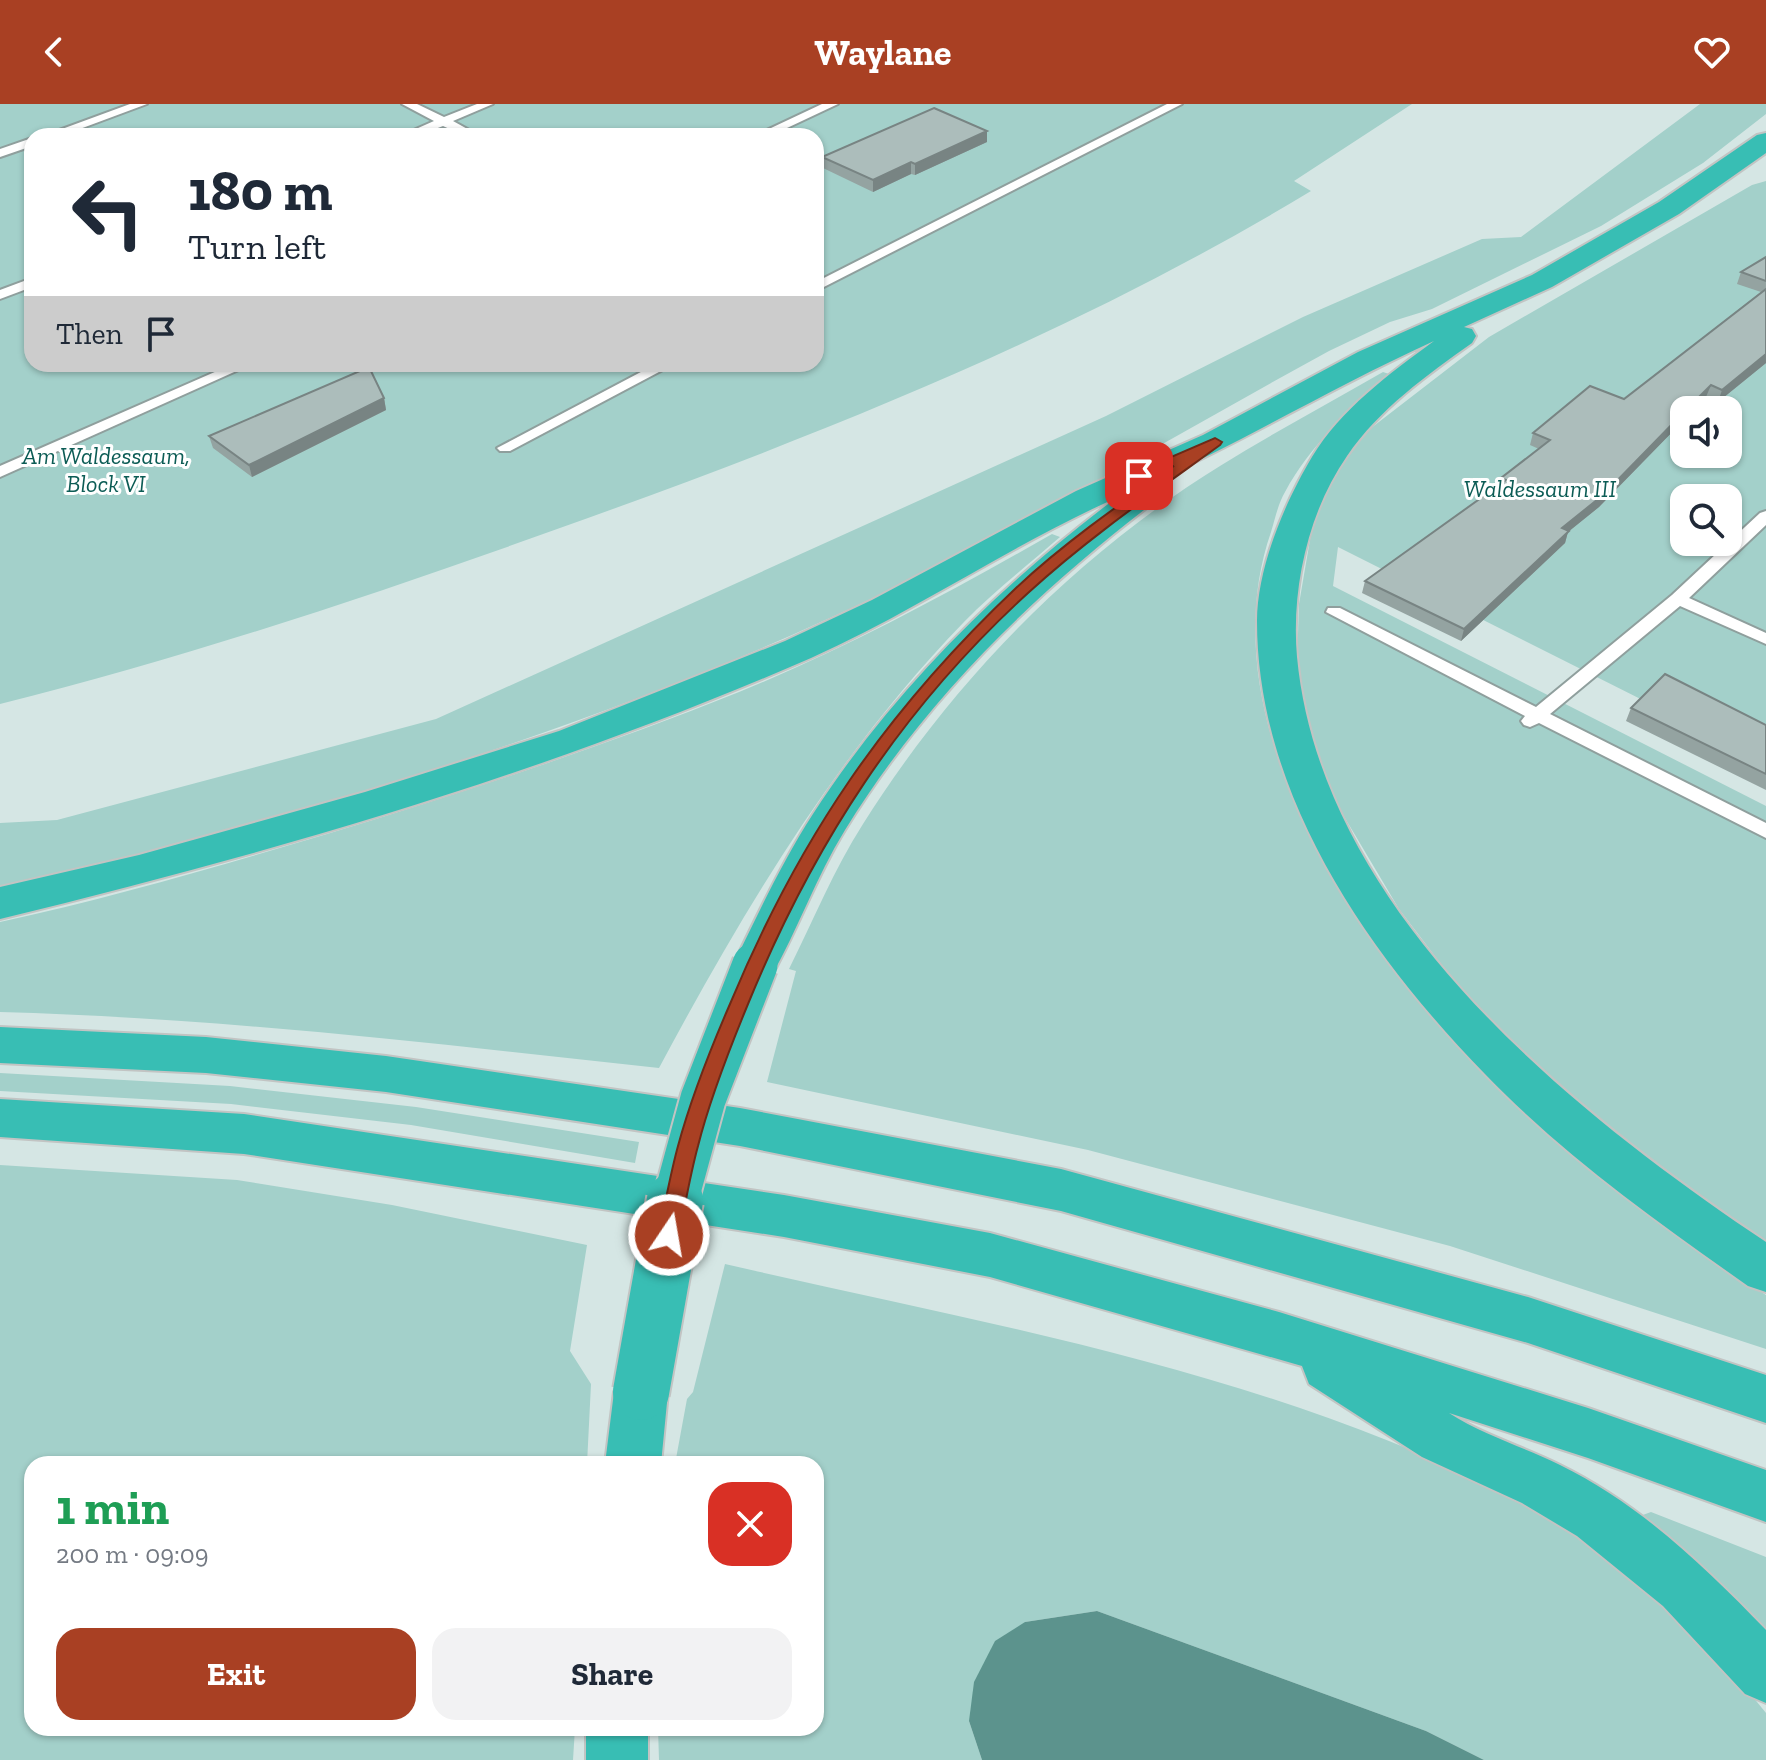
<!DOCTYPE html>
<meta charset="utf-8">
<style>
body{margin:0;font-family:"Zilla Slab",serif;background:#f2f2f3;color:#1f2937;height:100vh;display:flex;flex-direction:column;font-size:30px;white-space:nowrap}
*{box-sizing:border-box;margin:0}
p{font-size:26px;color:#747a83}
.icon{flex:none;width:44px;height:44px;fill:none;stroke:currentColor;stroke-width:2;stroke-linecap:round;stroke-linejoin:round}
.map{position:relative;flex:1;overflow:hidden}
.sheet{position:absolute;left:24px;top:1352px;width:800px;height:280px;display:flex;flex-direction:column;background:#fff;border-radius:24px;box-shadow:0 2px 6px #0004}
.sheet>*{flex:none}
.hud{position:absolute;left:24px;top:24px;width:800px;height:244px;border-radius:24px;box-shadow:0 2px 6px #0004;background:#fff;color:#1f2937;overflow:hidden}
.buttons{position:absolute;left:1670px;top:292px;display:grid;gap:16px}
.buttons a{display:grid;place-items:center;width:72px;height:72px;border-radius:16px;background:#fff;box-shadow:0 2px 6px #0004;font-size:40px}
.pin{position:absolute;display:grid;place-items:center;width:68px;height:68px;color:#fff;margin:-34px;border-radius:16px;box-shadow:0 4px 12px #0006}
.me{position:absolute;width:88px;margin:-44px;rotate:12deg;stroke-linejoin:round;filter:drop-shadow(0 0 6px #0008)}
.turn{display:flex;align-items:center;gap:28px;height:168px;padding:0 32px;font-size:36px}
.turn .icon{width:104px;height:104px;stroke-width:2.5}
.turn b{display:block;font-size:56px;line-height:68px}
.then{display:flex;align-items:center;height:76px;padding:0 32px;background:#0003;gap:16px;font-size:30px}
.round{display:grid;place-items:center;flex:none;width:84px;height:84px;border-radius:24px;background:#f2f2f3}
.head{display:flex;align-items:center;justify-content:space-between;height:136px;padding:0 32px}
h1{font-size:48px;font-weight:700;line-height:60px;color:#1e9e55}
.primary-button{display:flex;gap:16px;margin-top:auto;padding:16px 32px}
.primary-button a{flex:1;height:92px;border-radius:24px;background:#a94023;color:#fff;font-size:32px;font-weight:700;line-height:92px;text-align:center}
.primary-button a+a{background:#f2f2f3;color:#1f2937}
header{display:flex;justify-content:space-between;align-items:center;height:104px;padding:0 32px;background:#a94023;color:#fff;font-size:36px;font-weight:700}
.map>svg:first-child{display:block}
</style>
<header><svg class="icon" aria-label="back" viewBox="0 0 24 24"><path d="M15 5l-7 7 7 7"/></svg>Waylane<svg class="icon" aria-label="heart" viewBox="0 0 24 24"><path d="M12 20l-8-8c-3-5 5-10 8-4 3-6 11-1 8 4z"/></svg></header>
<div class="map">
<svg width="1766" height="1656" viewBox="0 0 1766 1656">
<rect width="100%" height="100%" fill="#d5e6e4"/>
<path fill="#a3d0ca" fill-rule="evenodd" d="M 0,0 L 1412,0 L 1294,77 L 1311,87 C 1083,225 838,324 588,414 C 394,484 200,550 0,600 ZM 32,32 L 816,32 L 816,260 L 32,260 Z
M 1700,0 L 1766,0 L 1766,10 L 1703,59 L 1601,122 L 1432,205 L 1390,218 L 1329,247 C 1179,329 1031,418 877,492 C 599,625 300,713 0,784 L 0,719 L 57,716 L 436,615 L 1106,312 L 1303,213 L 1482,135 L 1521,133 Z
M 1766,77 L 1766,658 L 1338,443 L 1333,482 L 1766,702 L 1766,1140 L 1653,1061 L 1538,963 L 1494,921 L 1441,860 L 1399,805 L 1339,704 L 1320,662 L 1307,617 L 1297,559 L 1299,500 L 1312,424 L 1330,379 L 1362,331 L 1489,233 L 1752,81 ZM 1684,306 L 1728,306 L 1728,350 L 1684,350 ZM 1684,394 L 1728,394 L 1728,438 L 1684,438 Z
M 1383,268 L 1389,270 C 1350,306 1310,341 1285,388 C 1278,400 1275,415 1271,428 C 1208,610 1346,826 1470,951 C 1496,978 1529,1000 1558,1024 C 1621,1076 1683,1127 1746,1178 L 1766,1191 L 1766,1245 L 1450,1142 L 1088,1046 L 767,978 L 796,867 L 789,865 C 813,817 834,765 863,720 C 953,577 1076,451 1220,362 C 1273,329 1329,299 1383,268 Z
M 1052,430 L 1060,433 C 1028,461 993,488 964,518 C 838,648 744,805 659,964 C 440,940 220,914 0,908 L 0,818 C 110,794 219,762 327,730 C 466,688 604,642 739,588 C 847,544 951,488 1052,430 Z
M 0,969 L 230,982 L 416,1003 L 639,1038 L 635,1059 L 411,1021 L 231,1000 L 0,987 Z
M 0,1061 L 237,1076 L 392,1101 L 587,1141 L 570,1247 L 591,1280 L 587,1360 L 32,1360 L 32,1624 L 575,1624 L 573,1656 L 0,1656 Z
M 725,1160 C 947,1211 1177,1252 1389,1337 C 1446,1360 1506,1384 1558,1418 C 1610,1453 1664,1494 1707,1540 C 1728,1562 1747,1586 1766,1609 L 1766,1656 L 1484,1656 L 1426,1627 L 1097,1507 L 1025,1518 L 969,1617 L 982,1656 L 659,1656 L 658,1624 L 816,1624 L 816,1360 L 675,1360 L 687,1295 L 693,1288 Z
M 1651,1408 L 1766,1453 L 1766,1534 L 1640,1412 Z"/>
<path fill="#5c938d" d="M 1097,1507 L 1426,1627 L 1484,1656 L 982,1656 L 969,1617 L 974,1578 L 995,1537 L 1025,1518 Z"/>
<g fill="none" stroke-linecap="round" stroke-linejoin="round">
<defs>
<path id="service" d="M 130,0 L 147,0 L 61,32 L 43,32 Z
M 402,0 L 417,0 L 444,13 L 477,0 L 493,0 L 453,17 L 480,32 L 465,32 L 443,22 L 417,32 L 400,32 L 434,17 Z
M 822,0 L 838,0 L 770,32 L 754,32 Z
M 1167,0 L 1182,0 L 816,187 L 816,178 Z
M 32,34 L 32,42 L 0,53 L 0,45 Z
M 32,174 L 32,183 L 0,195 L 0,186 Z
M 233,260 L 252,260 L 0,373 L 0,362 Z
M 656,260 L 674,260 L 510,347 L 500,347 L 497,344 Z
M 1766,407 L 1766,421 L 1689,494 L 1766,529 L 1766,540 L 1680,502 L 1550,610 L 1766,719 L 1766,734 L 1539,619 L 1530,623 L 1524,621 L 1521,617 L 1525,612 L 1326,508 L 1328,504 L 1340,504 L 1536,603 L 1672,491 L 1760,409 Z"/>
<path id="trunk" d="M 1766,29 L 1766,49 L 1679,110 L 1552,183 L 1464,223 L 1472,225 L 1476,232 L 1472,239 C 1427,271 1379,305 1347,352 C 1308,408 1291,485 1297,553 C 1321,807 1569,1006 1766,1138 L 1766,1188 L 1748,1182 C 1656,1117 1563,1051 1485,970 C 1368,850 1257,691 1257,517 C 1257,464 1285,398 1312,353 C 1341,305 1389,270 1434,237 C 1337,281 1246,336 1149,380 L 1157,382 L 1162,389 L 1157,396 C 1035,489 926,594 845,726 C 816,773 798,825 771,873 L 755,878 L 739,873 L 733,861 C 758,810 782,758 813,710 C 893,586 998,483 1116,394 C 1011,441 916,507 811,554 C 550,668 276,748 0,815 L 0,783 L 139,751 L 365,688 L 559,627 L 785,537 L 872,496 L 1076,387 L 1203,331 L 1358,248 L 1532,171 L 1659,98 L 1757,31 Z
M 0,923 L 206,933 L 386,952 L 740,1004 L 1061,1065 L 1528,1193 L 1766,1271 L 1766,1319 L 1528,1239 L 1061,1107 L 740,1042 L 386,988 L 206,969 L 0,959 Z
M 0,995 L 244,1010 L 784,1091 L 990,1129 L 1279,1208 L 1588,1304 L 1766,1366 L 1766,1418 L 1588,1354 L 1449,1309 C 1483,1331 1524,1343 1560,1361 C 1640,1400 1705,1463 1766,1526 L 1766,1599 L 1745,1590 L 1663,1502 L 1577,1432 L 1522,1399 L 1422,1353 L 1309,1280 L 1302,1262 L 990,1173 L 784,1133 L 244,1050 L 0,1033 Z
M 641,1264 L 660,1271 L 668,1288 L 661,1360 L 605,1360 L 614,1288 L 622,1271 Z
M 586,1624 L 648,1624 L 648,1656 L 586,1656 Z"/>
</defs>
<use href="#service" stroke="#8f9f9d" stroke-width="4"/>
<use href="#trunk" stroke="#c2c4c3" stroke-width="4"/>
<use href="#service" fill="#fff" fill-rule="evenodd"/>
<use href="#trunk" fill="#38beb4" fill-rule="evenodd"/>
<defs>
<path id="trunk-bridge-far1" d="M 675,1098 L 703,995 L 755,861"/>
<path id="trunk-bridge" d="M 641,1288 L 675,1096"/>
</defs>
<use href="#trunk-bridge-far1" stroke="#c2c4c3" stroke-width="49" stroke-linecap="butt"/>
<use href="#trunk-bridge" stroke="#c2c4c3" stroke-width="60" stroke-linecap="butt"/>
<use href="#trunk-bridge-far1" stroke="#38beb4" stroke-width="45"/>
<use href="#trunk-bridge" stroke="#38beb4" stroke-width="56"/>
</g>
<path fill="#94a3a1" d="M 987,38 L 915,71 L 911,70 L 873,88 L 823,64 L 822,53 Z
M 1766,153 L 1766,259 L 1718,298 L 1706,293 L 1599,403 L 1568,428 L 1565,439 L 1461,537 L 1362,489 L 1365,477 L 1498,382 L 1501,374 L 1539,345 L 1530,341 L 1533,329 L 1624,295 L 1761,188 L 1737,180 L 1741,168 Z
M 384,294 L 386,306 L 252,373 L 213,344 L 209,332 Z
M 1631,604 L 1766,621 L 1766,686 L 1626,617 Z"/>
<path fill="#788483" d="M 987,27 L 987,38 L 915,71 L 915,60 Z
M 911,58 L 911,70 L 873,88 L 873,76 Z
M 1766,250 L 1766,259 L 1718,298 L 1722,286 Z
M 1711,281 L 1706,293 L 1694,306 L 1686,306 Z
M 384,294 L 386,306 L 252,373 L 249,361 Z
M 1684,308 L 1684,316 L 1599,403 L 1568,428 L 1565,439 L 1461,537 L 1464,525 L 1562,424 Z"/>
<path fill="#acbdbb" stroke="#788483" stroke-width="2" d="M 934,4 L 987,27 L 915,60 L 911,58 L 873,76 L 822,53 Z
M 1766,153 L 1766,177 L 1741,168 Z
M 1766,185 L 1766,250 L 1722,286 L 1711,281 L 1686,306 L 1684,306 L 1684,308 L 1603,391 L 1562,424 L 1569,427 L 1464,525 L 1365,477 L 1506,376 L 1501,374 L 1550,336 L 1533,329 L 1590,282 L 1624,295 Z
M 369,263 L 384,294 L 249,361 L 209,332 Z
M 1665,570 L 1766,621 L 1766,670 L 1631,604 Z"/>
<path fill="#a94023" stroke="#6e2a17" stroke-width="2" d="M 1215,334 L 1222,338 L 1220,341 C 1155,388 1088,434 1028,489 C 901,605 813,741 748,900 C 729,946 710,994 698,1042 C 690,1071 685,1102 679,1131 L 676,1137 L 669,1140 L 661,1137 L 658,1131 C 665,1102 670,1071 678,1042 C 691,994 710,946 730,900 C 799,734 885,608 1016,484 C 1064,439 1120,400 1174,362 L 1139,376 L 1132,372 L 1134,369 Z"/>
<g text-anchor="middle" stroke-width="6" stroke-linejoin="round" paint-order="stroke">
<g font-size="24" font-style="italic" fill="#0c5c55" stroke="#fff">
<text x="106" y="360">Am Waldessaum,<tspan x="106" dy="28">Block VI</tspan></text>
<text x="1540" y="393">Waldessaum III</text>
</g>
</g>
</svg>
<div class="buttons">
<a><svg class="icon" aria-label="sound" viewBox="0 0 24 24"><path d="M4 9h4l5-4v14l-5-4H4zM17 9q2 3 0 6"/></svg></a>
<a><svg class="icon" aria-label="search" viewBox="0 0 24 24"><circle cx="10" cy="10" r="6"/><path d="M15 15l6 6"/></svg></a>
</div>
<div class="pin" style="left:1139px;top:372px;background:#d93025"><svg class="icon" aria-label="arrive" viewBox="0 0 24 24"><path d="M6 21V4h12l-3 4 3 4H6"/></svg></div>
<svg class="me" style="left:669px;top:1131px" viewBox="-20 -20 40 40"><circle r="17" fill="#a94023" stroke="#fff" stroke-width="3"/><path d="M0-11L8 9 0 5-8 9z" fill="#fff"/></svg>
<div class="hud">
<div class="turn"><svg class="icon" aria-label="left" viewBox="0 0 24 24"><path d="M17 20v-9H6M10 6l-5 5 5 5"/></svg><div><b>180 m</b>Turn left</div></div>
<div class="then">Then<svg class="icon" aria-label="arrive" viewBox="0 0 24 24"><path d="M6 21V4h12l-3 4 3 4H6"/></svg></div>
</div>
<section class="sheet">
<div class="head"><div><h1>1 min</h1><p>200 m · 09:09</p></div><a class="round" style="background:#d93025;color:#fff"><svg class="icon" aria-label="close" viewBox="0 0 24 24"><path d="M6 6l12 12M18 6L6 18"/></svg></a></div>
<div class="primary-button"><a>Exit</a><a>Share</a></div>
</section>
</div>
